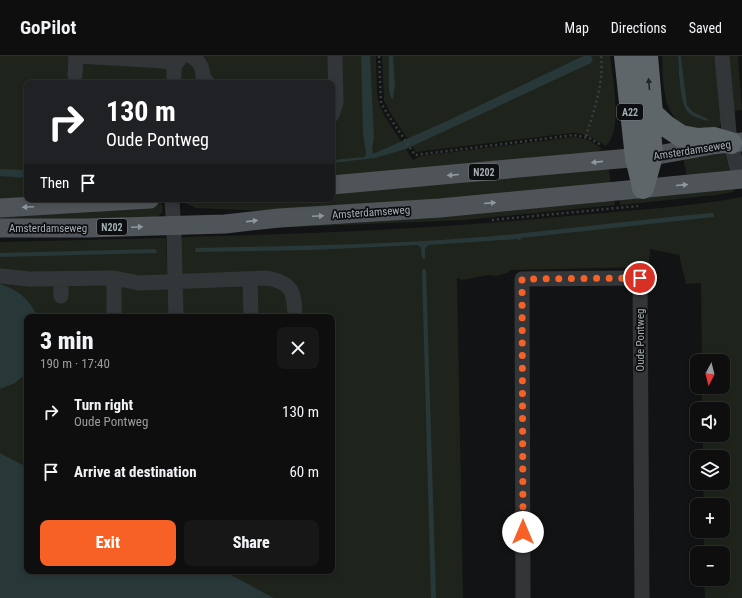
<!DOCTYPE html>
<meta charset="utf-8">
<style>
body{margin:0;font-family:"Roboto Condensed",sans-serif;background:#171718;color:#f1f3f6;height:100vh;display:flex;flex-direction:column;font-size:15px;white-space:nowrap}
*{box-sizing:border-box;margin:0}
p{font-size:13px;color:#9b9c9e}
.icon{flex:none;width:22px;height:22px;fill:none;stroke:currentColor;stroke-width:2;stroke-linecap:round;stroke-linejoin:round}
.map{position:relative;flex:1;overflow:hidden}
.details{position:absolute;left:24px;top:258px;width:311px;height:260px;display:flex;flex-direction:column;background:#0e0e0f;border-radius:8px;box-shadow:0 2px 6px #0003,0 0 0 1px #2e2e2f}
.details>*{flex:none}
.banner{position:absolute;left:24px;top:24px;width:311px;height:122px;border-radius:8px;box-shadow:0 2px 6px #0003,0 0 0 1px #2e2e2f;background:#202124;color:#fff;overflow:hidden}
.needle{width:26px;rotate:187deg}
.fabs{position:absolute;left:690px;top:298px;display:grid;gap:8px}
.fabs a{display:grid;place-items:center;width:40px;height:40px;border-radius:8px;background:#0e0e0f;box-shadow:0 2px 6px #0003,0 0 0 1px #2e2e2f;font-size:20px}
.pin{position:absolute;display:grid;place-items:center;width:34px;height:34px;color:#fff;margin:-17px;border:2px solid #fff;border-radius:50%;box-shadow:0 1px 4px #0007}
.me{position:absolute;width:44px;margin:-22px;rotate:0deg;stroke-linejoin:round;filter:drop-shadow(0 0 3px #0008)}
.turn{display:flex;align-items:center;gap:14px;height:84px;padding:0 16px;font-size:18px}
.turn .icon{width:52px;height:52px;stroke-width:2.5}
.turn b{display:block;font-size:28px;line-height:34px}
.then{display:flex;align-items:center;height:38px;padding:0 16px;background:#0003;gap:8px;font-size:15px}
.round{display:grid;place-items:center;flex:none;width:42px;height:42px;border-radius:8px;background:#171718}
.head{display:flex;align-items:center;justify-content:space-between;height:68px;padding:0 16px}
h1{font-size:24px;font-weight:800;line-height:30px}
.primary-button{display:flex;gap:8px;margin-top:auto;padding:8px 16px}
.primary-button a{flex:1;height:46px;border-radius:8px;background:#f86125;color:#fff;font-size:16px;font-weight:800;line-height:46px;text-align:center}
.primary-button a+a{background:#171718;color:#f1f3f6}
ul{padding:0;list-style:none}
li{display:flex;align-items:center;gap:12px;height:60px;padding:0 16px}
li div{flex:1}
li b{display:block;font-size:15px}
li em{font-style:normal}
header{display:flex;align-items:center;gap:24px;box-sizing:border-box;height:56px;padding:0 20px;background:#0e0e0f;border-bottom:1px solid #2e2e2f}
header strong{font-size:19px}
nav{display:flex;gap:22px;margin-inline-start:auto;font-size:14px}
.map>svg:first-child{display:block}
</style>
<header>
<strong>GoPilot</strong>
<nav><a>Map</a><a>Directions</a><a>Saved</a></nav>
</header>
<div class="map">
<svg width="742" height="542" viewBox="0 0 742 542">
<rect width="100%" height="100%" fill="#121314"/>
<path fill="#1e241c" d="M 0,0 L 376,0 L 377,38 L 379,48 L 384,59 L 413,104 L 420,100 L 574,81 L 589,84 L 602,93 L 596,96 L 332,124 L 332,27 L 27,27 L 27,143 L 0,148 Z
M 382,0 L 610,0 C 613,24 623,73 606,90 C 594,83 586,77 572,77 L 416,96 L 391,58 L 384,45 Z
M 662,0 L 678,0 C 679,14 678,56 696,60 L 687,49 L 681,0 L 718,0 L 723,64 L 720,70 L 714,77 C 706,75 695,74 687,71 C 661,59 663,23 662,0 Z
M 727,0 L 738,0 L 742,54 L 733,55 Z
M 726,98 L 729,116 L 687,121 L 683,101 Z
M 608,110 L 611,127 L 488,140 L 266,155 L 196,152 L 185,147 L 185,145 L 204,143 L 332,143 L 332,133 Z
M 736,132 L 733,136 L 716,139 L 620,149 L 619,143 Z
M 742,141 L 742,542 L 705,542 L 704,523 L 723,523 L 723,497 L 704,497 L 704,475 L 723,475 L 723,449 L 704,449 L 703,427 L 723,427 L 723,401 L 703,401 L 703,379 L 723,379 L 723,353 L 702,353 L 702,331 L 723,331 L 723,305 L 702,305 L 701,227 L 686,228 L 679,199 L 650,193 L 649,211 L 511,214 L 507,217 L 496,220 L 488,219 L 462,224 L 457,222 L 463,542 L 274,542 L 224,515 L 332,515 L 332,261 L 27,261 L 27,411 L 0,397 L 0,186 L 165,182 L 166,183 L 167,210 L 183,181 C 316,178 448,172 580,159 C 634,154 689,151 742,141 Z
M 614,144 L 615,149 L 464,164 L 225,174 Z
M 160,147 L 163,150 L 162,156 L 156,164 L 0,167 L 0,158 L 112,151 Z"/>
<path fill="#283738" d="M 361,0 L 370,0 L 374,82 L 372,93 L 373,98 L 447,65 L 579,2 L 584,0 L 591,0 L 593,3 L 591,7 L 406,93 L 375,102 L 332,107 L 332,104 L 365,101 L 366,97 L 363,77 Z
M 389,0 L 393,0 L 395,29 L 393,43 L 391,42 L 389,34 Z
M 678,0 L 681,0 L 687,49 L 693,56 L 708,63 L 708,65 C 702,63 692,61 688,56 C 679,45 679,14 678,0 Z
M 0,113 L 27,114 L 27,122 L 0,120 Z
M 712,157 L 714,158 L 714,161 L 521,182 L 520,185 L 518,183 L 428,189 L 425,193 L 425,203 L 422,202 L 421,192 L 418,189 L 310,194 L 195,196 L 195,194 L 196,192 C 286,190 377,189 468,182 C 550,176 631,164 712,157 Z
M 155,193 L 157,196 L 156,197 L 0,201 L 0,197 Z
M 423,213 L 426,214 L 436,542 L 431,542 L 422,216 Z
M 0,228 C 18,233 30,244 38,261 L 27,261 L 27,317 L 15,327 L 0,333 Z
M 0,397 L 27,411 L 27,515 L 224,515 L 274,542 L 0,542 Z"/>
<g fill="none" stroke-linecap="round" stroke-linejoin="round">
<path stroke="#393d40" stroke-width="2.5" stroke-dasharray="2 3" stroke-linecap="butt" d="M 379,0 L 381,47 L 390,62 L 415,99 L 574,79 L 589,82 L 601,89
M 586,80 C 594,55 604,27 601,0
M 492,164 L 638,150"/>
<path stroke="#333639" stroke-width="15" d="M 77,0 L 165,5 L 170,7 L 174,10
M 191,0 C 200,5 203,11 203,21 L 208,27
M 722,0 L 729,76 L 739,123
M 75,19 L 76,0
M 174,27 L 174,10 L 182,0
M 332,59 L 336,47 L 335,0
M 172,143 L 174,178 L 176,261
M 0,220 L 30,223 L 114,222 L 139,227 L 267,222 C 294,227 294,237 295,261
M 61,223 L 61,240
M 250,223 L 251,261
M 114,261 L 114,222
M 523,542 L 522,223 L 640,222 L 642,542"/>
<path stroke="#4f5458" stroke-width="19" d="M 332,129 L 652,100 L 713,89 L 742,86
M 0,152 L 150,143
M 0,172 L 87,172 L 225,168 L 279,162 L 440,152 L 742,123"/>
<path stroke="#5f666a" stroke-width="22" d="M 625,0 L 636,102 L 643,131
M 652,57 L 666,70 L 681,80 L 698,83 L 714,82 L 731,87
M 643,132 L 652,100 L 650,73 L 652,57 L 647,0"/>
</g>
<defs><path id="oneway-solid" d="M-6-.8H1V-3.2L6.5 0L1 3.2V.8H-6Z"/></defs>
<use fill="#222426" href="#oneway-solid" transform="translate(649 28) rotate(-95)"/>
<g fill="#8e989e">
<use href="#oneway-solid" transform="translate(597 106) rotate(174)"/>
<use href="#oneway-solid" transform="translate(453 119) rotate(175)"/>
<use href="#oneway-solid" transform="translate(682 129) rotate(-5)"/>
<use href="#oneway-solid" transform="translate(490 147) rotate(-5)"/>
<use href="#oneway-solid" transform="translate(28 151) rotate(177)"/>
<use href="#oneway-solid" transform="translate(318 160) rotate(-3)"/>
<use href="#oneway-solid" transform="translate(252 165) rotate(-6)"/>
<use href="#oneway-solid" transform="translate(137 171) rotate(-2)"/>
</g>
<g fill="none" stroke-linecap="round" stroke-linejoin="round">
<path stroke="#f86125" stroke-width="7" stroke-dasharray="0 12.6" d="M 523,476 L 522,223 L 640,222"/>
</g>
<g text-anchor="middle" stroke-width="3.5" stroke-linejoin="round" paint-order="stroke">
<g fill="#0d0e0f" stroke="#767f83" stroke-width="1">
<rect x="617" y="48" width="26" height="16" rx="3"/>
<rect x="469" y="108" width="30" height="16" rx="3"/>
<rect x="97" y="163" width="30" height="16" rx="3"/>
</g>
<g font-size="10" font-weight="bold" fill="#a3afb5">
<text x="630" y="60">A22</text>
<text x="484" y="120">N202</text>
<text x="112" y="175">N202</text>
</g>
<g font-size="11" fill="#a3afb5" stroke="#0d0e0f">
<text transform="translate(692 94) rotate(-9)" y="4">Amsterdamseweg</text>
<text transform="translate(371 156) rotate(-4)" y="4">Amsterdamseweg</text>
<text x="48" y="176">Amsterdamseweg</text>
<text transform="translate(640 284) rotate(-90)" y="4">Oude Pontweg</text>
</g>
</g>
</svg>
<div class="fabs">
<a><svg class="needle" viewBox="-14 -14 28 28"><path d="M0-13l5 13h-10z" fill="#e53935"/><path d="M0 13l5-13h-10z" fill="#9b9c9e"/></svg></a>
<a><svg class="icon" aria-label="sound" viewBox="0 0 24 24"><path d="M4 9h4l5-4v14l-5-4H4zM17 9q2 3 0 6"/></svg></a>
<a><svg class="icon" aria-label="layers" viewBox="0 0 24 24"><path d="M12 4l9 5-9 5-9-5zM3 14l9 5 9-5"/></svg></a>
<a>+</a>
<a>−</a>
</div>
<div class="pin" style="left:640px;top:222px;background:#d93025"><svg class="icon" aria-label="arrive" viewBox="0 0 24 24"><path d="M6 21V4h12l-3 4 3 4H6"/></svg></div>
<svg class="me" style="left:523px;top:476px" viewBox="-20 -20 40 40"><circle r="19" fill="#fff"/><path d="M0-13L10 11 0 6-10 11z" fill="#f86125"/></svg>
<div class="banner">
<div class="turn"><svg class="icon" aria-label="right" viewBox="0 0 24 24"><path d="M7 20v-9h11M14 6l5 5-5 5"/></svg><div><b>130 m</b>Oude Pontweg</div></div>
<div class="then">Then<svg class="icon" aria-label="arrive" viewBox="0 0 24 24"><path d="M6 21V4h12l-3 4 3 4H6"/></svg></div>
</div>
<section class="details">
<div class="head"><div><h1>3 min</h1><p>190 m · 17:40</p></div><a class="round"><svg class="icon" aria-label="close" viewBox="0 0 24 24"><path d="M6 6l12 12M18 6L6 18"/></svg></a></div>
<ul>
<li><svg class="icon" aria-label="right" viewBox="0 0 24 24"><path d="M7 20v-9h11M14 6l5 5-5 5"/></svg><div><b>Turn right</b><p>Oude Pontweg</p></div><em>130 m</em></li>
<li><svg class="icon" aria-label="arrive" viewBox="0 0 24 24"><path d="M6 21V4h12l-3 4 3 4H6"/></svg><div><b>Arrive at destination</b></div><em>60 m</em></li>
</ul>
<div class="primary-button"><a>Exit</a><a>Share</a></div>
</section>
</div>
